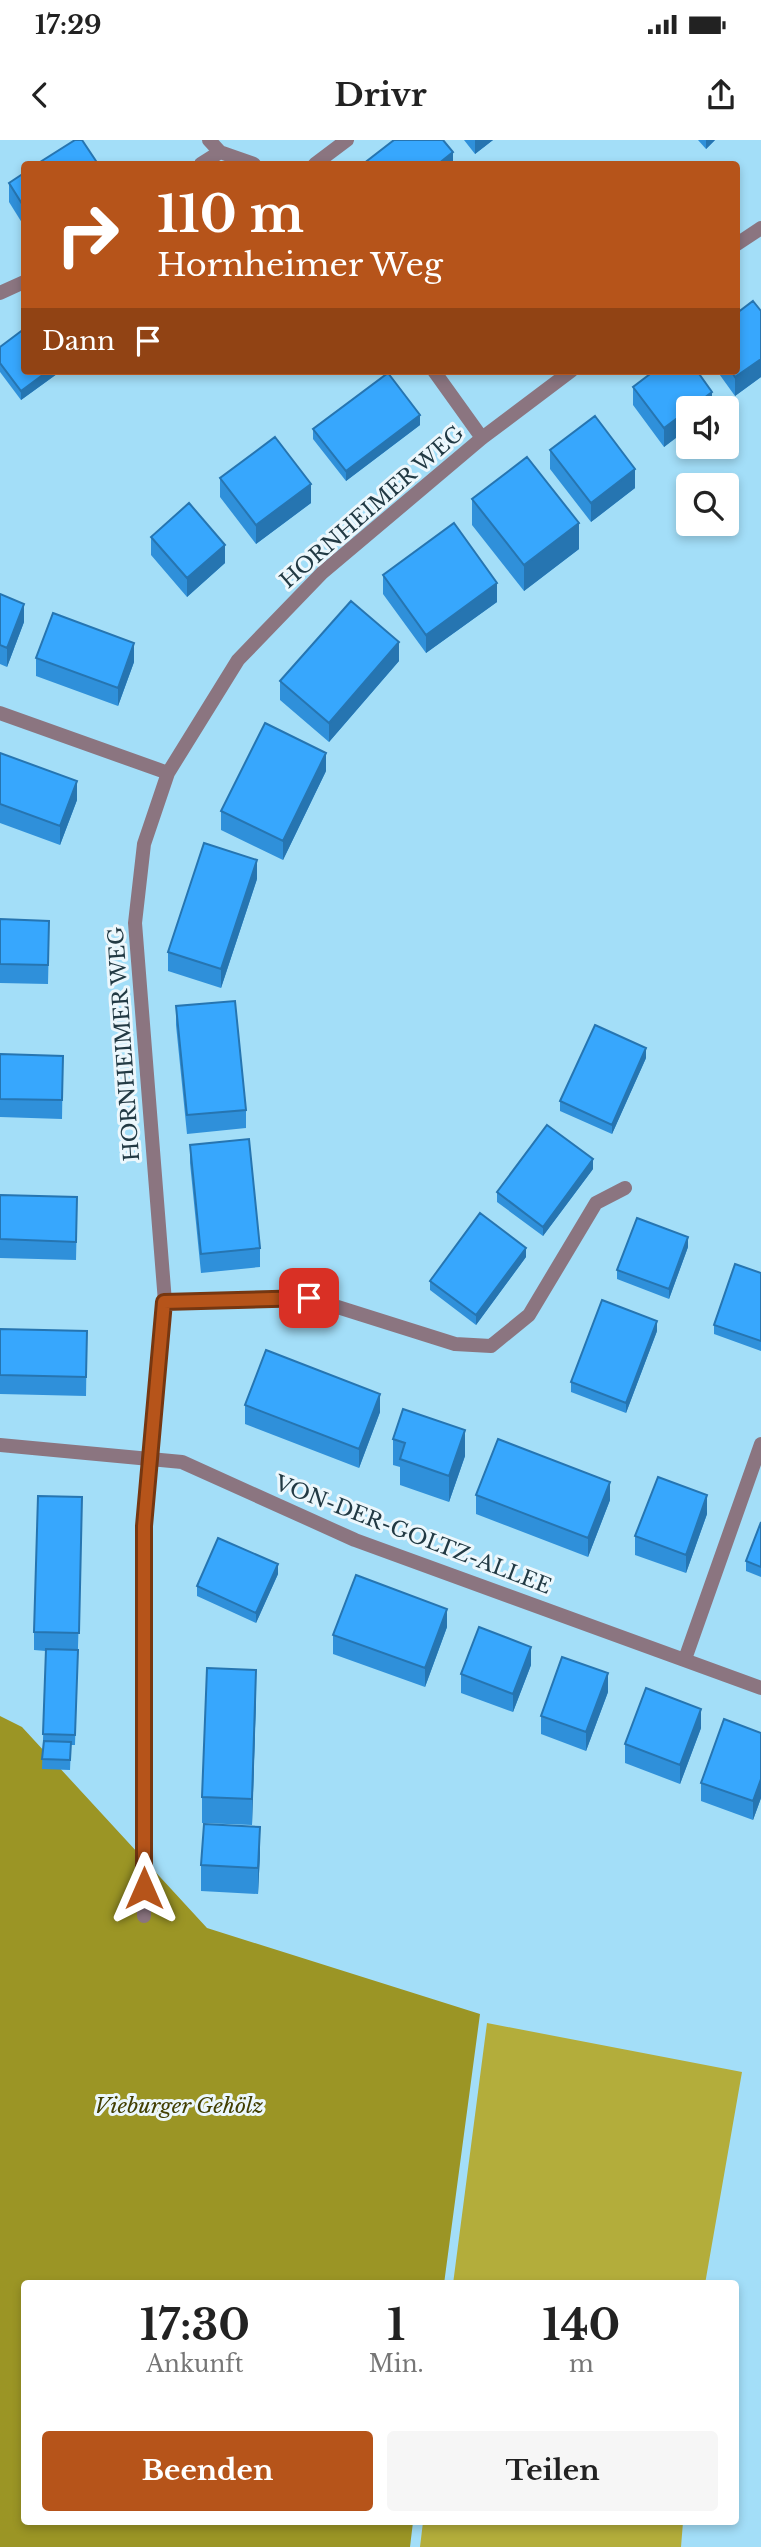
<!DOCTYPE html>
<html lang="de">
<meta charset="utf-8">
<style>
body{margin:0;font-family:"Libre Baskerville",serif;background:#f6f6f6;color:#222;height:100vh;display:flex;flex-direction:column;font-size:26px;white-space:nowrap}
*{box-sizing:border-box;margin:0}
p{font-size:23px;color:#767676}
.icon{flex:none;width:38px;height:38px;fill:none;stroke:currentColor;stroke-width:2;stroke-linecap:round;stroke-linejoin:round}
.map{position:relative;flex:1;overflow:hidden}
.drawer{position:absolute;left:21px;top:2140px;width:718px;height:245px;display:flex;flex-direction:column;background:#fff;border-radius:7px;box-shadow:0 4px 10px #0003}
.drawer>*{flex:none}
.hud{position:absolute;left:21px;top:21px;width:719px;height:214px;border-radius:7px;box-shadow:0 4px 10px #0003;background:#b6541a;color:#fff;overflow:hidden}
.controls{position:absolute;left:676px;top:256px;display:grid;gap:14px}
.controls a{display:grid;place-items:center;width:63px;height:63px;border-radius:7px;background:#fff;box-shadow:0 4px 10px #0003;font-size:35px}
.pin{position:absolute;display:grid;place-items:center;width:60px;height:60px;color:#fff;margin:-30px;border-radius:14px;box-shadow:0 4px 10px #0006}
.me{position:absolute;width:77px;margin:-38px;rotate:0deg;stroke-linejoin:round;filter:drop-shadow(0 0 5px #0008)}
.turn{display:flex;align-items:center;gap:24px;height:147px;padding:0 21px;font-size:32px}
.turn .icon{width:91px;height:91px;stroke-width:2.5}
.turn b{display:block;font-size:49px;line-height:60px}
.then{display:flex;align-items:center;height:66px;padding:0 21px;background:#0003;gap:14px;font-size:26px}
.eta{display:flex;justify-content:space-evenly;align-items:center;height:119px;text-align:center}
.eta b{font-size:42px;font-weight:800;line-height:49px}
.primary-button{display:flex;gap:14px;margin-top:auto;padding:14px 21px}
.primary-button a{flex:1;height:80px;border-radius:7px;background:#b6541a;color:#fff;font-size:28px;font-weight:800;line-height:80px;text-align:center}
.primary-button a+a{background:#f6f6f6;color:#222}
.status{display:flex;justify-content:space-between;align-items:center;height:49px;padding:0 35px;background:#fff;direction:ltr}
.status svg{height:19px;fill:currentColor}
header{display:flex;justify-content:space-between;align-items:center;height:91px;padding:0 21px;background:#fff;font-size:32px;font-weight:800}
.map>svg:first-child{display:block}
</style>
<div class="status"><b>17:29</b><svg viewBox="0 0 49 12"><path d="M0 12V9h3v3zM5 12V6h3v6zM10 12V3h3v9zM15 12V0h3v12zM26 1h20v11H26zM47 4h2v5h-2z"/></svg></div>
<header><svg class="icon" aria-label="back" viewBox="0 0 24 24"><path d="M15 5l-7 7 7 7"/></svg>Drivr<svg class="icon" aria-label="share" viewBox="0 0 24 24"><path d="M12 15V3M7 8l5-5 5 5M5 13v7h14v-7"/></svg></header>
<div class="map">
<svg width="761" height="2407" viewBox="0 0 761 2407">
<rect width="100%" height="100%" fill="#a3def8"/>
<path fill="#b3ad3b" d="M 487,1883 L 742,1932 L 705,2144 L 453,2144 Z
M 423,2382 L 683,2382 L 681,2407 L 420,2407 Z"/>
<path fill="#9b9525" d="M 0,1576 L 22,1587 L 207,1788 L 480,1874 L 444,2144 L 24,2144 L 24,2382 L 413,2382 L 410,2407 L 0,2407 Z"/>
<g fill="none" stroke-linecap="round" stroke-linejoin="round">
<path stroke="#8b7580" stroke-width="14" d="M 209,0 L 220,12 L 254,24
M 201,24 L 220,12
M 315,24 L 347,0
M 737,104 L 761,88
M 0,153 L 24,142
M 434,231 L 482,298
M 0,573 L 168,633
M 165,1162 L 309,1158 L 455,1204 L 491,1206 L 529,1175 L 596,1063 L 625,1048
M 0,1305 L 182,1322 L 355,1400 L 761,1548
M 685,1519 L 761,1304
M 144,1776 L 144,1386 L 165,1162 L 135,783 L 144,704 L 168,633 L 238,520 L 322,433 L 482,298 L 571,231"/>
</g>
<path fill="#2f90da" d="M 464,0 L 493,0 L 475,14 Z
M 698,0 L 715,0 L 706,9 Z
M 24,33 L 24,86 L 9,62 L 9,43 Z
M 761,171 L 761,237 L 735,256 L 717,231 L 737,231 Z
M 0,207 L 24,231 L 61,231 L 21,260 L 0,232 Z
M 633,247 L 712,268 L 664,307 L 633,265 Z
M 420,285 L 346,341 L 313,299 L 313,289 Z
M 550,310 L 635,348 L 591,382 L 550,329 Z
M 220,338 L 311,363 L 256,404 L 220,357 Z
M 472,359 L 579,409 L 524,451 L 472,385 Z
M 151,397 L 225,423 L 187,457 L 151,415 Z
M 383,435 L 497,462 L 426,513 L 383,454 Z
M 0,454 L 24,482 L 7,527 L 0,524 Z
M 36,518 L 134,522 L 118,566 L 36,536 Z
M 399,521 L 329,602 L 280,560 L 280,541 Z
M 0,613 L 77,660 L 60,705 L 0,683 Z
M 326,631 L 283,720 L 221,690 L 221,671 Z
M 257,739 L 221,848 L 168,831 L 168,812 Z
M 0,779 L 49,799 L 48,844 L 0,843 Z
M 176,866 L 246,970 L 246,988 L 187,994 L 176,885 Z
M 0,914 L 63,916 L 62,979 L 0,977 Z
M 646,918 L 612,994 L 560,971 L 560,961 Z
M 190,1005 L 260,1108 L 260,1127 L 201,1133 L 190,1023 Z
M 593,1029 L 543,1096 L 497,1062 L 497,1052 Z
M 0,1055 L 77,1076 L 76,1120 L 0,1118 Z
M 688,1107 L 669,1159 L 617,1139 L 617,1130 Z
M 526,1117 L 476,1185 L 430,1150 L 430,1141 Z
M 761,1133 L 761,1211 L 714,1194 L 714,1185 Z
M 0,1189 L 87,1191 L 86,1256 L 0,1254 Z
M 657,1191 L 626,1273 L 571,1252 L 571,1242 Z
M 245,1265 L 380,1272 L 359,1328 L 245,1284 Z
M 393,1299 L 465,1316 L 449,1362 L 400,1345 L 400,1327 L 393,1325 Z
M 476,1355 L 610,1360 L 588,1417 L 476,1374 Z
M 707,1374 L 686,1433 L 635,1415 L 635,1396 Z
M 82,1376 L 75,1605 L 71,1605 L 70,1630 L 42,1629 L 46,1511 L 34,1510 L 34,1492 Z
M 761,1382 L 761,1437 L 746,1431 L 746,1421 Z
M 278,1434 L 256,1483 L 197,1456 L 197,1446 Z
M 447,1487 L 425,1547 L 333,1514 L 333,1495 Z
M 531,1525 L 513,1572 L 461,1553 L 461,1534 Z
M 608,1552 L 586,1611 L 541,1594 L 541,1576 Z
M 256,1556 L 252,1685 L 202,1683 L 202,1657 Z
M 701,1588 L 680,1644 L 625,1623 L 625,1604 Z
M 761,1593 L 761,1658 L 753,1680 L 701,1661 L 701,1643 Z
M 260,1713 L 258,1754 L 201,1751 L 201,1725 Z"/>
<path fill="#2675b1" d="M 475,0 L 493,0 L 475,14 Z
M 706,0 L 715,0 L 706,9 Z
M 453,12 L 453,24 L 438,24 Z
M 761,219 L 761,237 L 735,256 L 735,237 Z
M 48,231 L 61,231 L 21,260 L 21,251 Z
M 712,252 L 712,268 L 691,268 Z
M 688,270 L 688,289 L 664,307 L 664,288 Z
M 420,275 L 420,285 L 346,341 L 346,331 Z
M 635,329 L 635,348 L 591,382 L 591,363 Z
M 311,344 L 311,363 L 256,404 L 256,385 Z
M 579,383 L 579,409 L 524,451 L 524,425 Z
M 225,405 L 225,423 L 187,457 L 187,438 Z
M 497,443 L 497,462 L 426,513 L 426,495 Z
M 24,464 L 24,482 L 7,527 L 7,508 Z
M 399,502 L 399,521 L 329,602 L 329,583 Z
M 134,503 L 134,522 L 118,566 L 118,548 Z
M 326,613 L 326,631 L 283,720 L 283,701 Z
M 77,641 L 77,660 L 60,705 L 60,686 Z
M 257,720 L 257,739 L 221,848 L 221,829 Z
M 646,908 L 646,918 L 612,994 L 612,985 Z
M 593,1019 L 593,1029 L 543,1096 L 543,1087 Z
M 688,1097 L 688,1107 L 669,1159 L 669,1149 Z
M 526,1108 L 526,1117 L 476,1185 L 476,1175 Z
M 657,1181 L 657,1191 L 626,1273 L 626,1263 Z
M 380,1254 L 380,1272 L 359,1328 L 359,1309 Z
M 465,1290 L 465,1316 L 449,1362 L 449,1336 Z
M 610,1342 L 610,1360 L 588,1417 L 588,1398 Z
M 707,1355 L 707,1374 L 686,1433 L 686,1415 Z
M 278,1424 L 278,1434 L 256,1483 L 256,1473 Z
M 447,1469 L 447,1487 L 425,1547 L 425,1528 Z
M 531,1507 L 531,1525 L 513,1572 L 513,1554 Z
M 256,1530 L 256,1556 L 252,1685 L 252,1659 Z
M 608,1533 L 608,1552 L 586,1611 L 586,1592 Z
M 701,1569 L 701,1588 L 680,1644 L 680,1625 Z
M 761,1639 L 761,1658 L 753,1680 L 753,1661 Z
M 260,1687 L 260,1713 L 258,1754 L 258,1728 Z"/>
<path fill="#37a7fd" stroke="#2675b1" stroke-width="2" d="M 75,0 L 82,0 L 98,24 L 37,24 Z
M 394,0 L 443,0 L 453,12 L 438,24 L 363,24 Z
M 24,33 L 24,67 L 9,43 Z
M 753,161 L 761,171 L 761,219 L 735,237 L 731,231 L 737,231 L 737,173 Z
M 24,189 L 24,231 L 48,231 L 21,251 L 0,223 L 0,207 Z
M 654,231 L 697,231 L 712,252 L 691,268 L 688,268 L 688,270 L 664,288 L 633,247 Z
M 388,233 L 420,275 L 346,331 L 313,289 Z
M 595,276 L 635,329 L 591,363 L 550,310 Z
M 275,297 L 311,344 L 256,385 L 220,338 Z
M 527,317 L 579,383 L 524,425 L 472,359 Z
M 189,363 L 225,405 L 187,438 L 151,397 Z
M 454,383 L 497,443 L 426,495 L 383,435 Z
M 0,454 L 24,464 L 7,508 L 0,505 Z
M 351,461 L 399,502 L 329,583 L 280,541 Z
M 53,473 L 134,503 L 118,548 L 36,518 Z
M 265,583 L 326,613 L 283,701 L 221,671 Z
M 0,613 L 77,641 L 60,686 L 0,664 Z
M 204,703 L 257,720 L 221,829 L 168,812 Z
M 0,779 L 49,781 L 48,825 L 0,824 Z
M 235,861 L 246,970 L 187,975 L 176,866 Z
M 595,885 L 646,908 L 612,985 L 560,961 Z
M 0,914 L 63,916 L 62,960 L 0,959 Z
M 547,985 L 593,1019 L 543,1087 L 497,1052 Z
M 249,999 L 260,1108 L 201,1114 L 190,1005 Z
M 0,1055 L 77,1057 L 76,1102 L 0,1099 Z
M 480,1073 L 526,1108 L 476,1175 L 430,1141 Z
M 637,1078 L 688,1097 L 669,1149 L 617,1130 Z
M 735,1124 L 761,1133 L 761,1201 L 714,1185 Z
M 602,1160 L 657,1181 L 626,1263 L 571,1242 Z
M 0,1189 L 87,1191 L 86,1237 L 0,1235 Z
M 266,1210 L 380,1254 L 359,1309 L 245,1265 Z
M 403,1269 L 465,1290 L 449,1336 L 400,1319 L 405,1303 L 393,1299 Z
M 498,1299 L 610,1342 L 588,1398 L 476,1355 Z
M 658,1337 L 707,1355 L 686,1415 L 635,1396 Z
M 38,1356 L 82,1357 L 79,1493 L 34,1492 Z
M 761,1382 L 761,1427 L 746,1421 Z
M 218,1398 L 278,1424 L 256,1473 L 197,1446 Z
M 356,1435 L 447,1469 L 425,1528 L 333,1495 Z
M 479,1487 L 531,1507 L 513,1554 L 461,1534 Z
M 46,1509 L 78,1510 L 75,1595 L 43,1594 Z
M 562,1517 L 608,1533 L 586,1592 L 541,1576 Z
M 207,1528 L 256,1530 L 252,1659 L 202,1657 Z
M 646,1548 L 701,1569 L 680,1625 L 625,1604 Z
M 724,1579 L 761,1593 L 761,1639 L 753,1661 L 701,1643 Z
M 44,1601 L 71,1602 L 70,1620 L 42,1619 Z
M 204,1684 L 260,1687 L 258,1728 L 201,1725 Z"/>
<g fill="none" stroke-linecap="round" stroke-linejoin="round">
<defs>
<path id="route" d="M 144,1748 L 144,1386 L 164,1162 L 309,1158"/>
</defs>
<use href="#route" stroke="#763711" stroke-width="18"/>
<use href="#route" stroke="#b6541a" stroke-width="12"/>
</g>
<g text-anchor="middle" stroke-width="6" stroke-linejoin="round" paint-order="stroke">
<g font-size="21" fill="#223a44" stroke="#ecf7fc">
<text transform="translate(372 367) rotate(-41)" y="7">HORNHEIMER WEG</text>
<text transform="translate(124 904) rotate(-94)" y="7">HORNHEIMER WEG</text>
<text transform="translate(413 1395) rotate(21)" y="7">VON-DER-GOLTZ-ALLEE</text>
</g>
<g font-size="21" font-style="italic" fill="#423e01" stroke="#ecf7fc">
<text x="179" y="1973">Vieburger Gehölz</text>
</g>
</g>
</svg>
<div class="controls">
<a><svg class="icon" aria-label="sound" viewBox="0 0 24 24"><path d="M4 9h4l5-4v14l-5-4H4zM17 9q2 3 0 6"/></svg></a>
<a><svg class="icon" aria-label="search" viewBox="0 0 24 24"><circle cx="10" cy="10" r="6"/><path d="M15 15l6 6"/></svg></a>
</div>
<div class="pin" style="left:309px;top:1158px;background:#d93025"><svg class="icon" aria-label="arrive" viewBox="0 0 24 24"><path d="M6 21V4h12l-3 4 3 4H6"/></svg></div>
<svg class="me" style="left:144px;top:1748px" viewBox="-20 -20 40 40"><path d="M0-17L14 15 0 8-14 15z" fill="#b6541a" stroke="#fff" stroke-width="4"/></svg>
<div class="hud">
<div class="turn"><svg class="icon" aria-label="right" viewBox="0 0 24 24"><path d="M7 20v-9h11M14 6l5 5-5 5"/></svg><div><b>110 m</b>Hornheimer Weg</div></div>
<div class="then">Dann<svg class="icon" aria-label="arrive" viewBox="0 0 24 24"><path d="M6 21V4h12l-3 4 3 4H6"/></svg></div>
</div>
<section class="drawer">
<div class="eta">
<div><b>17:30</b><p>Ankunft</p></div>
<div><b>1</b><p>Min.</p></div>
<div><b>140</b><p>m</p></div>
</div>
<div class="primary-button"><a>Beenden</a><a>Teilen</a></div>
</section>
</div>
